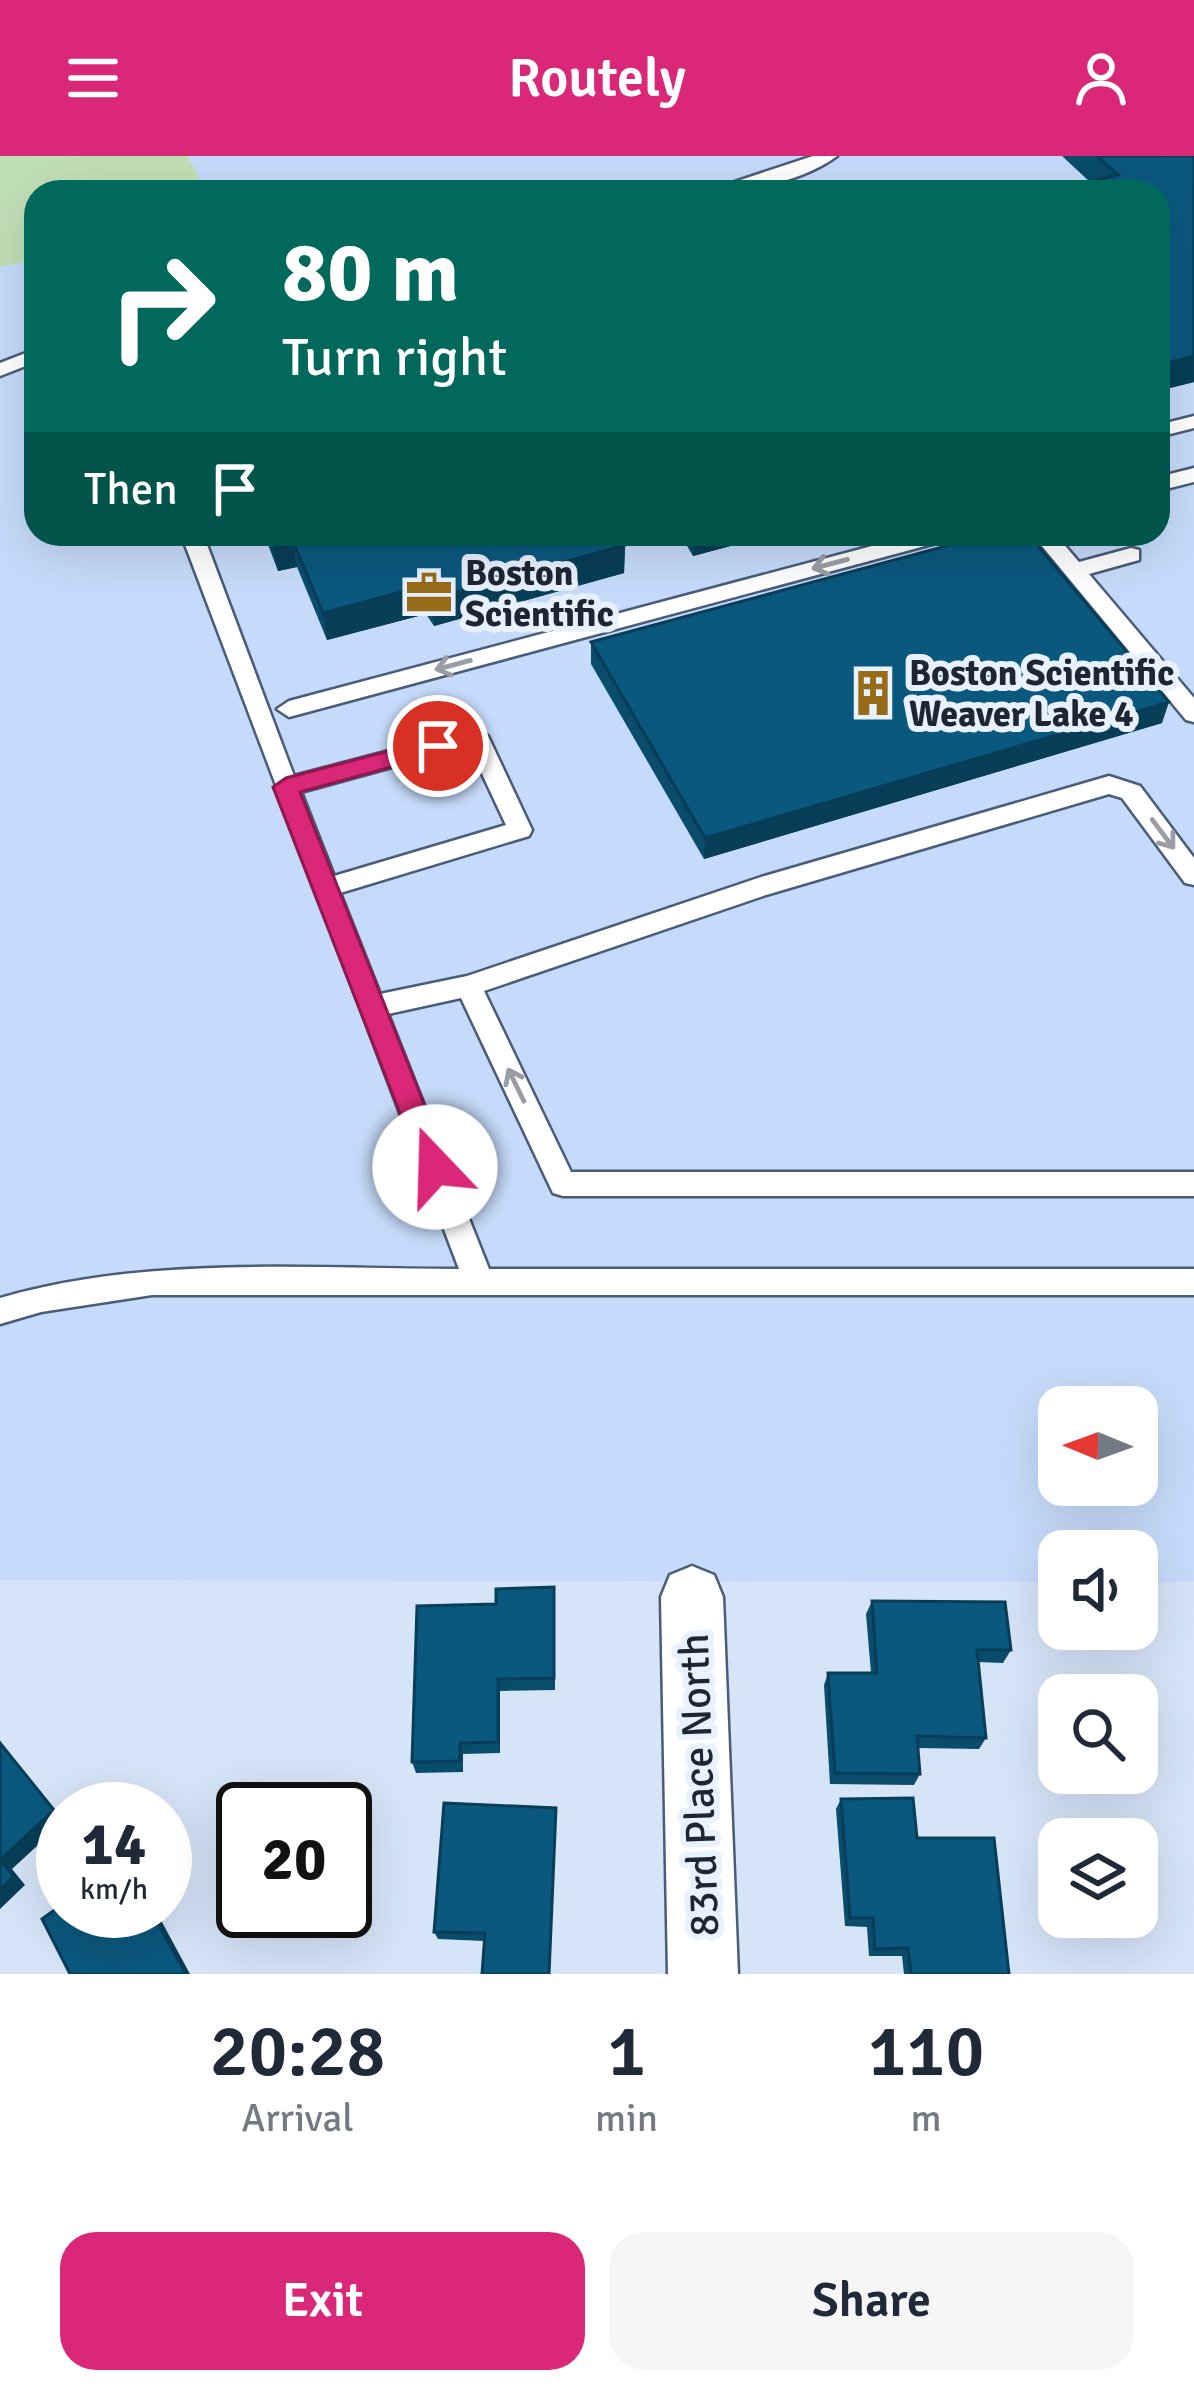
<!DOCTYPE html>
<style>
body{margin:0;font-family:Signika,sans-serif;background:#f6f6f7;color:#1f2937;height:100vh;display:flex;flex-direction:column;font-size:45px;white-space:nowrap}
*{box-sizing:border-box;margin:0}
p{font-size:39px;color:#747a83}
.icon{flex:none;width:66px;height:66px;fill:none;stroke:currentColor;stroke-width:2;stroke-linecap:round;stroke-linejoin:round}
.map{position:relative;height:1818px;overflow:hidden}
.panel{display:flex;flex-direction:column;background:#fff;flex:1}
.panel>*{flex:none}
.top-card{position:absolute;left:24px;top:24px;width:1146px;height:366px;border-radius:36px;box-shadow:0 12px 48px #0002;background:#00695c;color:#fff;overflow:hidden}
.needle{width:78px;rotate:271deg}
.fabs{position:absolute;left:1038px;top:1230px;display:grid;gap:24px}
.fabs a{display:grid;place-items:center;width:120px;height:120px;border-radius:24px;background:#fff;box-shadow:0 12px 48px #0002;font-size:60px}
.speed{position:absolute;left:36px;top:1626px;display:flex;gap:24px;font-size:60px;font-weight:700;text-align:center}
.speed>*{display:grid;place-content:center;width:156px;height:156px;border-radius:50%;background:#fff;box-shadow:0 12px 48px #0002;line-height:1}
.speed small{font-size:30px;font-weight:400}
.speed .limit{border:6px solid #111;border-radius:18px;background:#fff;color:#111}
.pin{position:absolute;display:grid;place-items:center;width:102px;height:102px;color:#fff;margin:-51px;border:6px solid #fff;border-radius:50%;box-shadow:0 3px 12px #0007}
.me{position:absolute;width:132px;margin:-66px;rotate:339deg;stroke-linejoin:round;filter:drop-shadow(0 0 9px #0008)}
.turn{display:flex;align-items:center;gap:42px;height:252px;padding:0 60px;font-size:54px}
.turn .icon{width:156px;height:156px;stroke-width:2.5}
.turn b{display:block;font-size:84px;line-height:102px}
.then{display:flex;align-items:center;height:114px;padding:0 60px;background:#0003;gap:24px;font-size:45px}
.eta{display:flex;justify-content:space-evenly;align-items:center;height:204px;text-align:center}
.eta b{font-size:72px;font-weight:600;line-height:84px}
.action{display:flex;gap:24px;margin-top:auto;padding:24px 60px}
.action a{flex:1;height:138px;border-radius:36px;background:#db2777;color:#fff;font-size:48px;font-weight:600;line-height:138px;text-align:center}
.action a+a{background:#f6f6f7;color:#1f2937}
header{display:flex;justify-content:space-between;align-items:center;height:156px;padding:0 60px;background:#db2777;color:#fff;font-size:54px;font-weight:600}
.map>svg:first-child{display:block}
</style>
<header><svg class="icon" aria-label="menu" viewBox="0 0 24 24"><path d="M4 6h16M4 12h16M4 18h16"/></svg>Routely<svg class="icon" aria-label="person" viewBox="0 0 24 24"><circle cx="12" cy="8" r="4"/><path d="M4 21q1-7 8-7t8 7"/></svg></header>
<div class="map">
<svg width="1194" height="1818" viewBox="0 0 1194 1818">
<rect width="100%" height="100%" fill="#d6e4f8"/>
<path fill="#c6dbfb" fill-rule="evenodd" d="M 188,0 L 1194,0 L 1194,1426 L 1137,1426 L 1137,1395 L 1059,1395 L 1059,1426 L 0,1424 L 0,111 L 36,104 L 36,378 L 1158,378 L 1158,36 L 206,36 ZM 1059,1251 L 1137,1251 L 1137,1329 L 1059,1329 Z"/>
<path fill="#c1dfb7" d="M 0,0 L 188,0 L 206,36 L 36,36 L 36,104 L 0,111 Z"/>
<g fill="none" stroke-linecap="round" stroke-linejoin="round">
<defs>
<path id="service" d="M 813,0 L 837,0 C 802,26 747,36 704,36 Z
M 36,193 L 36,206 L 0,220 L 0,207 Z
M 1194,260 L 1194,272 L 1158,281 L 1158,269 Z
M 1194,312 L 1194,326 L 1158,335 L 1158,321 Z
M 181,378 L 203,378 L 294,620 L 476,572 L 488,580 L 532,674 L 529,680 L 340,737 L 380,838 L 467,820 L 761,721 L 1109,620 L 1140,630 L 1194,702 L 1194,729 L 1185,727 L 1122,642 L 1109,638 L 766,739 L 484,835 L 571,1016 L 1194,1016 L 1194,1040 L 563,1040 L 553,1037 L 461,842 L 388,858 L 489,1113 L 1194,1113 L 1194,1139 L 152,1139 L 41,1156 L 0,1168 L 0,1142 C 148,1099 307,1113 459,1113 ZM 469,590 L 506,669 L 334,720 L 301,636 Z
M 917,378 L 954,378 L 951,383 L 289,561 L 277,553 L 289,545 Z
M 1032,378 L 1055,378 L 1079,406 L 1131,392 L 1139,394 L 1139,404 L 1089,418 L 1194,542 L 1194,566 L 1186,564 Z"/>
<path id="minor" d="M 692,1410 L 714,1419 L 723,1441 L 738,1818 L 668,1818 L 661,1441 L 670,1419 Z"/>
</defs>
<use href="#service" stroke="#495c79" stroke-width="5"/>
<use href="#minor" stroke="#495c79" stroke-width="5"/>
<use href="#service" fill="#fff" fill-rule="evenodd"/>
<use href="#minor" fill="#fff" fill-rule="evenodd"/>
</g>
<path fill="#094c6c" d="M 1062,0 L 1194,0 L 1194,226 L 1158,235 L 1090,26 Z
M 264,378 L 634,378 L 621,382 L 625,389 L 624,417 L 434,470 L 426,458 L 327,484 L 297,411 L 278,415 Z
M 680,378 L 775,378 L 693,400 Z
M 942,378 L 1028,378 L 1162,567 L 704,703 L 591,508 L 591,486 L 952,388 Z
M 555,1445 L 555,1534 L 500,1535 L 500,1597 L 463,1598 L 463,1616 L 416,1617 L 412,1606 L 496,1448 Z
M 872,1445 L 1011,1494 L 1003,1507 L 978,1506 L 986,1582 L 979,1593 L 918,1592 L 920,1618 L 914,1629 L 830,1628 L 824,1529 L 828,1517 L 871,1517 L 866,1458 Z
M 841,1643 L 917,1682 L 1009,1818 L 904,1818 L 902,1800 L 869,1800 L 867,1771 L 845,1770 L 836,1653 Z
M 556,1652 L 550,1818 L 482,1818 L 484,1785 L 438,1783 L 434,1776 Z"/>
<path fill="#083e58" d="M 1194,200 L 1194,226 L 1158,235 L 1158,209 Z
M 695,378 L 775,378 L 693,400 Z
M 292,383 L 297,411 L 278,415 L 273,388 Z
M 625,389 L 624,417 L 434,470 L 431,443 Z
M 423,430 L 426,458 L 327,484 L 323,457 Z
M 1169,546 L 1162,567 L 704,703 L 705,682 Z
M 498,1523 L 500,1535 L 500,1597 L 498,1586 Z
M 0,1586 L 63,1663 L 63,1666 L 12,1713 L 25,1729 L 0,1753 Z
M 151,1755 L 156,1755 L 190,1818 L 186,1818 Z"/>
<path fill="#0b587e" stroke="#083e58" stroke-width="3" d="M 1097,0 L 1194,0 L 1194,200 L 1158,209 L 1158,36 L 1047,36 L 1118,19 Z
M 995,29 L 1002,36 L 940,36 L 962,31 L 968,36 Z
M 270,378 L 619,378 L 625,389 L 431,443 L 423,430 L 323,457 L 292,383 L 273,388 Z
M 967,378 L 1028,378 L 1169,546 L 705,682 L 591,486 L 972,383 Z
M 554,1431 L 554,1522 L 498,1523 L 498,1586 L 460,1587 L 460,1605 L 412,1606 L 417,1450 L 496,1448 L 496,1433 Z
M 872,1445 L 1005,1446 L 1011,1494 L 977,1494 L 986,1582 L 917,1580 L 920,1618 L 835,1617 L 828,1517 L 877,1517 Z
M 0,1587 L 54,1654 L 0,1704 L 14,1720 L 0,1733 Z
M 913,1642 L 917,1682 L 994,1682 L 1009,1818 L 911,1818 L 908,1792 L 875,1793 L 873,1762 L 850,1762 L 841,1643 Z
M 444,1647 L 556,1652 L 549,1818 L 482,1818 L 485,1777 L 434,1776 Z
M 63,1748 L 63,1755 L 151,1755 L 186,1818 L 70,1818 L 42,1763 Z"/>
<defs><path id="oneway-shaft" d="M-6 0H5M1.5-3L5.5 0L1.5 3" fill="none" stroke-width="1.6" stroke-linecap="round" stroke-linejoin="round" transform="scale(3)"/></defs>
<g stroke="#9a9da3">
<use href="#oneway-shaft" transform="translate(830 408) rotate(165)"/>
<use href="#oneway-shaft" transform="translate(453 509) rotate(165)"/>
<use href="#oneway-shaft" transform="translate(1163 678) rotate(53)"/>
<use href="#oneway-shaft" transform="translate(516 929) rotate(-116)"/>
</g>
<path fill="#db2777" stroke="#8e194d" stroke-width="3" d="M 438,582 L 446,584 L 446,596 L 300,636 L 449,1011 L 445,1020 L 425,1020 L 421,1011 L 273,631 L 286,622 Z"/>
<defs>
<symbol id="office-bare" viewBox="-9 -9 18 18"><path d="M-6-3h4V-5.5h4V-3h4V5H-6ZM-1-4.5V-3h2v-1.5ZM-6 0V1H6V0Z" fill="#976c19" stroke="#e8f1ff" stroke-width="2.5" paint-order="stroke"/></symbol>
<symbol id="building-bare" viewBox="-9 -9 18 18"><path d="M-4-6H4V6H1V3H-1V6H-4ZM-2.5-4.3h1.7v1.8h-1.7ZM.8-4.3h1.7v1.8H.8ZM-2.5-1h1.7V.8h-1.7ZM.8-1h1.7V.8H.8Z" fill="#976c19" stroke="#e8f1ff" stroke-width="2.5" paint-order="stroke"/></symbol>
</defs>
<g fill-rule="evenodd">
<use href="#office-bare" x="396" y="404" width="66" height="66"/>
<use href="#building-bare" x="840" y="504" width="66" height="66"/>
</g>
<g text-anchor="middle" stroke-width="12" stroke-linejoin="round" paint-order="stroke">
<g font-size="36" font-weight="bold" fill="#1e2632" stroke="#e8f1ff" text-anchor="start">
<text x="465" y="429">Boston<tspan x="465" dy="41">Scientific</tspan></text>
<text x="909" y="529">Boston Scientific<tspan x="909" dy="41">Weaver Lake 4</tspan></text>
</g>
<g font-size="42" fill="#1e2632" stroke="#e8f1ff">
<text transform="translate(698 1629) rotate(-92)" y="15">83rd Place North</text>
</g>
</g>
</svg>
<div class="fabs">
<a><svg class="needle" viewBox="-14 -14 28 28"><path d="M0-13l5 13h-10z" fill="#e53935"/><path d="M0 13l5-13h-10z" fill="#747a83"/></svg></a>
<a><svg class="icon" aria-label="sound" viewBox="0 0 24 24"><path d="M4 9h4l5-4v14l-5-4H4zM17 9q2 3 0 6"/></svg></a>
<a><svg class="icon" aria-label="search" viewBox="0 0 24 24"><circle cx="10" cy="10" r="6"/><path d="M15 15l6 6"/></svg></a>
<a><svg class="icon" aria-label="layers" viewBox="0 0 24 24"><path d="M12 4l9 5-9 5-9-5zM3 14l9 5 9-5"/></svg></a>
</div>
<div class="speed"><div>14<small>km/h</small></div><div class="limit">20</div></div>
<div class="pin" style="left:438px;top:590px;background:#d93025"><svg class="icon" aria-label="arrive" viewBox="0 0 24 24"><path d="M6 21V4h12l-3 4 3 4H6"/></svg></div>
<svg class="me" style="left:435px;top:1011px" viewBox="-20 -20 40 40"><circle r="19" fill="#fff"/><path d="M0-13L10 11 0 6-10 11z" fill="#db2777"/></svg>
<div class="top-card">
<div class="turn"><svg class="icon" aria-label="right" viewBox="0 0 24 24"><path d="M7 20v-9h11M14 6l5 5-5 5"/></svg><div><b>80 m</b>Turn right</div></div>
<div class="then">Then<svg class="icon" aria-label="arrive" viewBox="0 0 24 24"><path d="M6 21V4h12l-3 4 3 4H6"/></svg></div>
</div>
</div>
<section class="panel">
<div class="eta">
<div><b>20:28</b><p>Arrival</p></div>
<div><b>1</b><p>min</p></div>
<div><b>110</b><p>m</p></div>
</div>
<div class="action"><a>Exit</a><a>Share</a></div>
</section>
